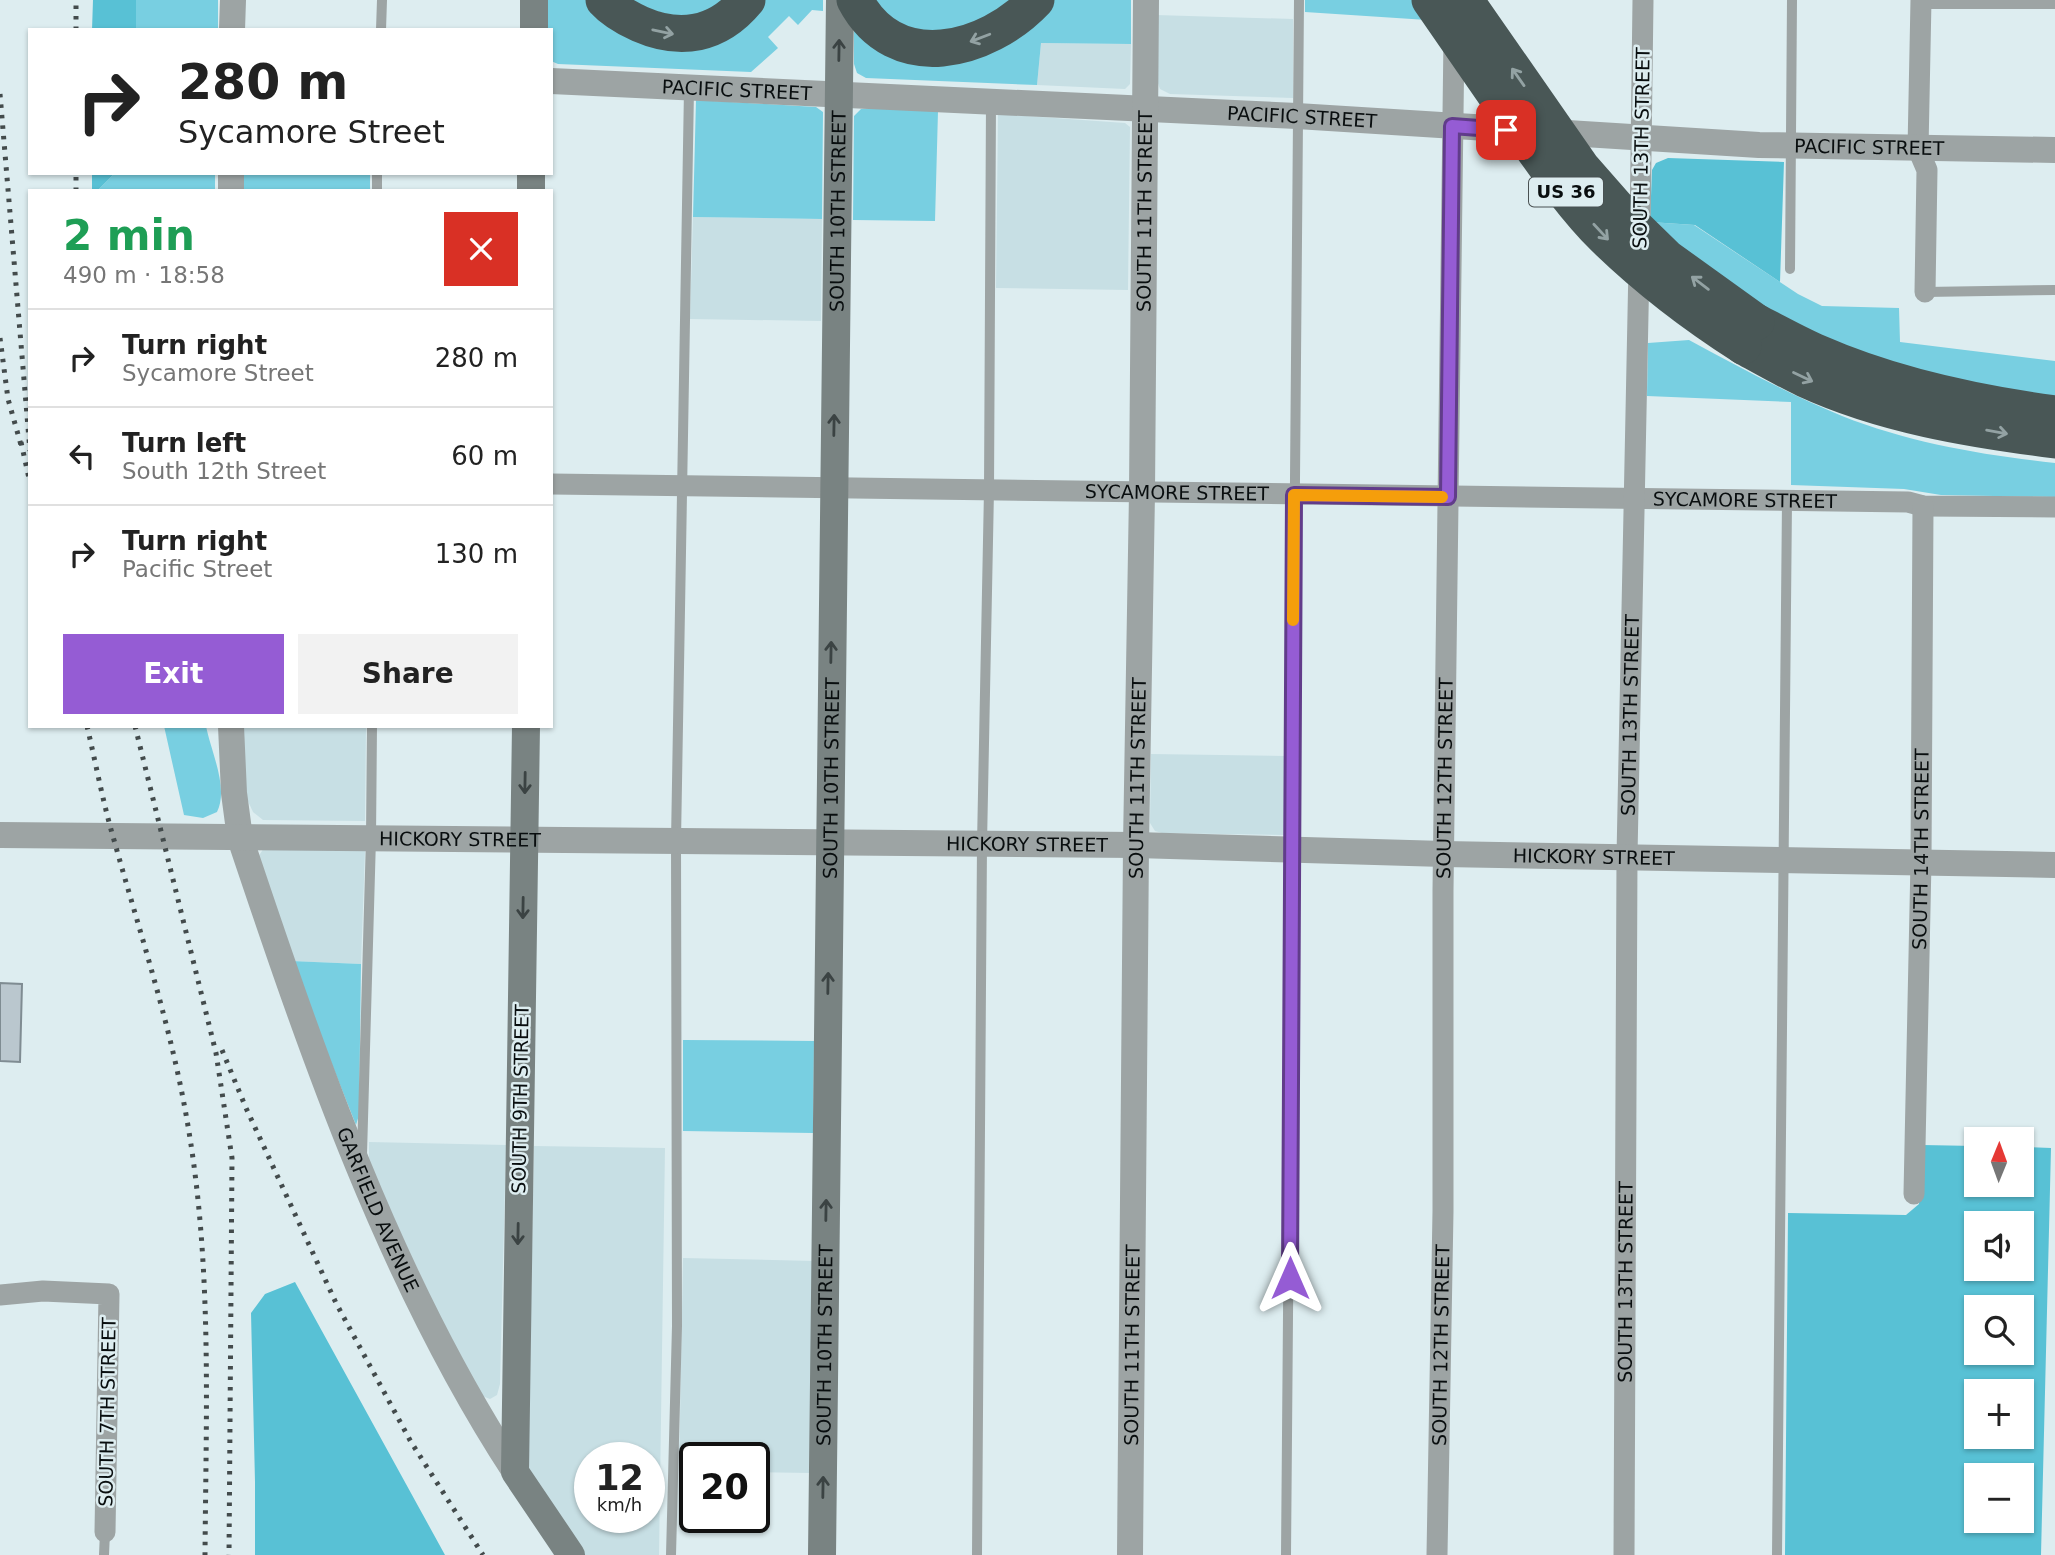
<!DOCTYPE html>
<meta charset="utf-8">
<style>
body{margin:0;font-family:"DejaVu Sans",sans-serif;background:#f2f2f2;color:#222;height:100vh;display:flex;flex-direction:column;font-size:26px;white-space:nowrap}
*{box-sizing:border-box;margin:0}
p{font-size:23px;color:#767676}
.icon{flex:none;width:38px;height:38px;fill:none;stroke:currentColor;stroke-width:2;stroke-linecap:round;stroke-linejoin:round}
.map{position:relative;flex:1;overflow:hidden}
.sheet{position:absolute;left:28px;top:189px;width:525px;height:539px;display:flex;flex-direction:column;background:#fff;border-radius:0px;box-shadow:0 2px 5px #0004}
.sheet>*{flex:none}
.top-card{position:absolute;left:28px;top:28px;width:525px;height:147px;border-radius:0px;box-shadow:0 2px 5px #0004;background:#fff;color:#222;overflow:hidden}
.needle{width:46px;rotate:1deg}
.fabs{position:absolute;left:1964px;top:1127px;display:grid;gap:14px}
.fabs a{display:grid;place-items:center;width:70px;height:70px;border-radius:0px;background:#fff;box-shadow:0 2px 5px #0004;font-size:35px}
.speed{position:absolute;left:574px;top:1442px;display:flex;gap:14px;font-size:35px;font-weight:700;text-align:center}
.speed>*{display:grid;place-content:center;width:91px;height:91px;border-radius:50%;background:#fff;box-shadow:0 2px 5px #0004;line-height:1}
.speed small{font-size:18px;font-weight:400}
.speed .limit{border:4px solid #111;border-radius:10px;background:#fff;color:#111}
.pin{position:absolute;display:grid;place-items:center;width:60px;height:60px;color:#fff;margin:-30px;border-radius:14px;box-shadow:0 4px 10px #0006}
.me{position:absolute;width:77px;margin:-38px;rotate:0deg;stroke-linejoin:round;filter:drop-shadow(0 0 5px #0008)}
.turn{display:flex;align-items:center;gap:24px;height:147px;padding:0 35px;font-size:32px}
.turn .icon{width:91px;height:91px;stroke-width:2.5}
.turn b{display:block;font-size:49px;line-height:60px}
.round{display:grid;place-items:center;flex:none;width:74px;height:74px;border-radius:0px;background:#f2f2f2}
.summary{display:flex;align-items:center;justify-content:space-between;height:119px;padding:0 35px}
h1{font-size:42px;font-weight:700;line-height:52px;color:#1e9e55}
.button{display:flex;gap:14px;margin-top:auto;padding:14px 35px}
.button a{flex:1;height:80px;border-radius:0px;background:#955cd4;color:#fff;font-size:28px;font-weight:700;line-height:80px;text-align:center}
.button a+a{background:#f2f2f2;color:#222}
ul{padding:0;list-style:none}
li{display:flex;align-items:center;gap:21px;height:98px;padding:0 35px;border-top:2px solid #e0e0e0}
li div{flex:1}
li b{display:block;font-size:26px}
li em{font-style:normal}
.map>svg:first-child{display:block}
</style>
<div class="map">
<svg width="2055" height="1555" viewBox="0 0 2055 1555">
<rect width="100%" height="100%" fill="#ddedf0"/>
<path fill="#c7dfe4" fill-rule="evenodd" d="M 1156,15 L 1293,19 L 1293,98 L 1170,94 L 1160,89 L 1156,78 Z
M 1041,43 L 1131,44 L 1130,84 L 1125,89 L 1037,85 Z
M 998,114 L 1125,123 L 1130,127 L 1128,290 L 996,288 Z
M 693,217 L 822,219 L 821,321 L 690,319 Z
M 239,726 L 366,726 L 365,821 L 263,820 L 253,812 L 247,799 Z
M 1151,754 L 1286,756 L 1285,835 L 1162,833 L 1155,831 L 1150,823 Z
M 264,848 L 365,851 L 361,964 L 291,961 L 258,857 Z
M 369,1142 L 506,1145 L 500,1384 L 497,1395 L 490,1399 L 477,1394 L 369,1167 Z
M 534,1146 L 665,1148 L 659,1555 L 584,1555 L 531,1476 L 528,1464 ZM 590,1458 L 649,1458 L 649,1517 L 590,1517 Z
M 683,1258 L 815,1261 L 811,1473 L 754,1472 L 754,1458 L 695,1458 L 695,1470 L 679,1470 Z"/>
<path fill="#78cfe1" d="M 136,0 L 218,0 L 218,30 L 136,30 Z
M 547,0 L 590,0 L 637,34 L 758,0 L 823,0 L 823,11 L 812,10 L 798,25 L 789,16 L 768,37 L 778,48 L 751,72 L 558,64 L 551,61 L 551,30 L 547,30 Z
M 618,0 L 735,0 L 694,22 Z
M 865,0 L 1020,0 L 962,30 L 897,31 Z
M 1050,0 L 1131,0 L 1131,44 L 1041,43 L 1037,85 L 866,78 L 857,73 L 854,64 L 854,16 L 897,51 Z
M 1305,0 L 1412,0 L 1427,20 L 1305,12 Z
M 696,100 L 816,107 L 823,112 L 822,219 L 693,217 Z
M 873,108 L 938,111 L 935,221 L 853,220 L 854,116 L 861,109 Z
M 115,173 L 215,173 L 215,191 L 97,191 Z
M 240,173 L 370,173 L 370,191 L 239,191 Z
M 1650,222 L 1694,225 L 1798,294 L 1822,306 L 1899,308 L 1900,342 L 2055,361 L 2055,399 L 1881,364 L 1750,303 Z
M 1689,340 C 1739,367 1789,394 1842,416 C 1910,443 1983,455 2055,463 L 2055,497 L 1941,495 L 1904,489 L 1791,485 L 1791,402 L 1647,396 L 1648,343 Z
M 164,726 L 206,726 C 211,752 229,788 217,812 L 203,818 L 184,815 Z
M 291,961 L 361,964 L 359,1115 L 356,1125 Z
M 683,1040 L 814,1041 L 813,1133 L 683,1131 Z"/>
<path fill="#58c1d5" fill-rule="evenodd" d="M 93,0 L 136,0 L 136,30 L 92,30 Z
M 1668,158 L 1784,162 L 1780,282 L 1695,225 L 1650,222 L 1652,170 L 1656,163 Z
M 92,173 L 115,173 L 97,191 L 92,191 Z
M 1922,1145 L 1976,1146 L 1976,1185 L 2021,1185 L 2021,1147 L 2051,1148 L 2041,1555 L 1785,1555 L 1788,1213 L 1906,1215 L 1919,1204 ZM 1976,1223 L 2021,1223 L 2021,1269 L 1976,1269 ZM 1976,1307 L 2021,1307 L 2021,1353 L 1976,1353 ZM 1976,1391 L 2021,1391 L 2021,1437 L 1976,1437 ZM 1976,1475 L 2021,1475 L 2021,1521 L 1976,1521 Z
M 295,1282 L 445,1555 L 255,1555 L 255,1482 L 251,1313 L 265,1294 Z"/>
<path fill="#bac7ce" stroke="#7f8c92" stroke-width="2" d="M 0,983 L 22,984 L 20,1062 L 0,1061 Z"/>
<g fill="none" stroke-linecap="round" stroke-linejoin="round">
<path stroke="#9da4a4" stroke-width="10" d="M 1921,4 L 2055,4
M 381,30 L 382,0
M 377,191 L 377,173
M 1790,269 L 1792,0
M 1925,292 L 2055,290
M 362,1154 L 371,838 L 372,726
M 104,1555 L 105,1532
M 671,1555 L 677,1326 L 676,841 L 689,89
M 977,1555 L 982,844 L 989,490 L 991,101
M 1286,1555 C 1295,1037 1290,518 1299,0
M 1777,1555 L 1787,501"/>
<g stroke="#9da4a4" stroke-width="21">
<path d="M 1921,0 L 1918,149 L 1927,170 L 1925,292"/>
<path d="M 1640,232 L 1643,0"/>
<path id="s1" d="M 551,484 L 1908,502 L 1923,506 L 2055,507"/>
<path id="s2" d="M 1914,1194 L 1921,861 L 1923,506"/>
<path d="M 0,1295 L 43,1291 L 109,1294 L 105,1532"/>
<path id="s3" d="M 1437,1555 L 1443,1211 L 1443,891 L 1454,37"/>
<path id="s4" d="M 1624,1555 L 1627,856 L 1639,265"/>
</g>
<g stroke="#9da4a4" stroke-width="26">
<path d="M 232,30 L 233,0"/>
<path id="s5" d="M 551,81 L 1297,116 L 1759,145 L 2055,150"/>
<path d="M 231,191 L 231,173"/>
<path id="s6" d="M 231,726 L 234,793 L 240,838 C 313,1056 389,1279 515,1472"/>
<path id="s7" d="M 0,835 L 1136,845 L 1444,854 L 2055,865"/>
<path id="s8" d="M 1130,1555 L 1136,845 L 1142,493 L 1146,0"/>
</g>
<g stroke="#798382" stroke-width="28">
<path d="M 534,30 L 534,0"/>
<path d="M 531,191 L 531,173"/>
<path d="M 526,726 L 515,1472 L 571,1555"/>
<path id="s9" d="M 822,1555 L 840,0"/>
</g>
<path stroke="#495756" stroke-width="37" d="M 604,0 C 613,10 627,18 640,24 C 681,42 718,35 747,0
M 855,0 C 895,76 987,52 1036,0
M 1756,322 C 1776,332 1797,344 1818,353 C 1893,386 1974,403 2055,414
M 1743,346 C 1763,357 1784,369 1805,379 C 1883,415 1970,429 2055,440"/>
<path stroke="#434b4c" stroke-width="5" stroke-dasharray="3.5 7" stroke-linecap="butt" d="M 76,30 L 76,0
M 0,94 L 30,451
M 76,191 L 76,173
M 0,338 L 8,399 L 21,445
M 21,442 L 30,483
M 87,726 C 96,764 103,803 114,840 C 141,937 173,1032 189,1132 C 212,1272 206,1414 205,1555
M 135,726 L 216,1053 L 232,1158 L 229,1555
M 222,1050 L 246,1108 L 336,1303 L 411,1442 L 483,1555"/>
<path stroke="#495756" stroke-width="37" d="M 1430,0 C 1458,41 1487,82 1515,123 C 1543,162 1570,203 1604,237 C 1646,278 1693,314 1743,346
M 1465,0 L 1582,168 L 1625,217 L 1667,258 L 1756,322"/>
</g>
<defs><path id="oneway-shaft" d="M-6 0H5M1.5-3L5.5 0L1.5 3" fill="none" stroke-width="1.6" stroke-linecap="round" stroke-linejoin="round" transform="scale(1.75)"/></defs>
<g stroke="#93a2a3">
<use href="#oneway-shaft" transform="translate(663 32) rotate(12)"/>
<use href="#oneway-shaft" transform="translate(980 38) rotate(159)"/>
<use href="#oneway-shaft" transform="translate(1518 77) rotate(-125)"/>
<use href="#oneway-shaft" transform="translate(1601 232) rotate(47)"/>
<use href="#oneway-shaft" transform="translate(1700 283) rotate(-143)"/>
<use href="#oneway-shaft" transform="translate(1803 377) rotate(25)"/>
<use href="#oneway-shaft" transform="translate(1997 432) rotate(10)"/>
</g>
<g stroke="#3b4343">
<use href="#oneway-shaft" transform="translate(839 50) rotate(-89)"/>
<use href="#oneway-shaft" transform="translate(834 425) rotate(-89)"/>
<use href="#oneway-shaft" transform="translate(831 652) rotate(-89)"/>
<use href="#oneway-shaft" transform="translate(525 783) rotate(91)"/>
<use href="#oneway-shaft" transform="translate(523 908) rotate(91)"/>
<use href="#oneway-shaft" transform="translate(828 983) rotate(-89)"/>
<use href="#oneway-shaft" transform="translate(826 1210) rotate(-89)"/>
<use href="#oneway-shaft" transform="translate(518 1234) rotate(91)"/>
<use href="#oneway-shaft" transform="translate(823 1487) rotate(-89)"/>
</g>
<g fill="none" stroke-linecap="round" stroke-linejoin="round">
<defs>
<path id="route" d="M 1290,1278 L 1294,495 L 1448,497 L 1452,126 L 1506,130"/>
</defs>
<use href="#route" stroke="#613c8a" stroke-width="18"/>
<use href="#route" stroke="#955cd4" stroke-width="12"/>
<path stroke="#f59e0b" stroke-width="12" d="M 1293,620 L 1294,495 L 1442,497"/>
</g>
<g text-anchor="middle" stroke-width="5" stroke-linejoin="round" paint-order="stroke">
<rect fill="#ddedf0" stroke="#495152" stroke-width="2" x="1529" y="177.5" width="74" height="29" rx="5"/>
<g font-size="18" font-weight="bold" fill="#090e0f">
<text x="1566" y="198">US 36</text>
</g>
<g font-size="19" fill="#090e0f" stroke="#ddedf0">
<text dy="7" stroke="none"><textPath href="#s5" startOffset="186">PACIFIC STREET</textPath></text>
<text dy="7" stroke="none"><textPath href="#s5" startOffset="752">PACIFIC STREET</textPath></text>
<text dy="7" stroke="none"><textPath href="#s5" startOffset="1320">PACIFIC STREET</textPath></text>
<text transform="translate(1641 148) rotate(-89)" y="7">SOUTH 13TH STREET</text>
<text dy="7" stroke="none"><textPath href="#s9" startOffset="1344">SOUTH 10TH STREET</textPath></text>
<text dy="7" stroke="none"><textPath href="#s8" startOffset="1344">SOUTH 11TH STREET</textPath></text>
<text dy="7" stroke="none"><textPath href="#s1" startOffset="626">SYCAMORE STREET</textPath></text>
<text dy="7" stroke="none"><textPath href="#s1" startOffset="1194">SYCAMORE STREET</textPath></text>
<text dy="7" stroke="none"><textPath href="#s4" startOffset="840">SOUTH 13TH STREET</textPath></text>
<text dy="7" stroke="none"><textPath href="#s9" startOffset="777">SOUTH 10TH STREET</textPath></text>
<text dy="7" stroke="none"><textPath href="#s8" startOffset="777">SOUTH 11TH STREET</textPath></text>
<text dy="7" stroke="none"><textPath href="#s3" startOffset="777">SOUTH 12TH STREET</textPath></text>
<text dy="7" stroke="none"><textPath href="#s7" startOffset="460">HICKORY STREET</textPath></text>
<text dy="7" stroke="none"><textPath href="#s7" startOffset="1027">HICKORY STREET</textPath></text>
<text dy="7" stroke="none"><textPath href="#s2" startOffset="345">SOUTH 14TH STREET</textPath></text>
<text dy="7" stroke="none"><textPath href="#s7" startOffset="1594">HICKORY STREET</textPath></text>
<text transform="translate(520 1099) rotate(-89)" y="7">SOUTH 9TH STREET</text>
<text dy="7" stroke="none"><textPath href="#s6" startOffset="509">GARFIELD AVENUE</textPath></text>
<text dy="7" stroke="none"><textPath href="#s4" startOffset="273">SOUTH 13TH STREET</textPath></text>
<text dy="7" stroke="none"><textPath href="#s9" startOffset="210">SOUTH 10TH STREET</textPath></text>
<text dy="7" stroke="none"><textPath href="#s8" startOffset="210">SOUTH 11TH STREET</textPath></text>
<text dy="7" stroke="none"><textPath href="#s3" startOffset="210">SOUTH 12TH STREET</textPath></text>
<text transform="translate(107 1412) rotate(-89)" y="7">SOUTH 7TH STREET</text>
</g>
</g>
</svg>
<div class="fabs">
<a><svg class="needle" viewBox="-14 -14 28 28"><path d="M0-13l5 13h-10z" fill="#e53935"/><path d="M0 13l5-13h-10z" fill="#767676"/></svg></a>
<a><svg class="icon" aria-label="sound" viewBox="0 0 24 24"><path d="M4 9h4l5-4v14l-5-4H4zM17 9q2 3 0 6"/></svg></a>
<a><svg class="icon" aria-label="search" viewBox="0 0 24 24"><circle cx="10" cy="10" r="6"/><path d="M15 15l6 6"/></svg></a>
<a>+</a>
<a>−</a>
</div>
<div class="speed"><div>12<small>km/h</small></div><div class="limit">20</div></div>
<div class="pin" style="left:1506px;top:130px;background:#d93025"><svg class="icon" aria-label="arrive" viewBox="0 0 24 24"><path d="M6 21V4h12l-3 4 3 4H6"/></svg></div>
<svg class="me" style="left:1290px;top:1278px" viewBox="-20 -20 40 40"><path d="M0-17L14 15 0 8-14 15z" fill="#955cd4" stroke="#fff" stroke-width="4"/></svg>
<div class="top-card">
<div class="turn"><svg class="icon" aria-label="right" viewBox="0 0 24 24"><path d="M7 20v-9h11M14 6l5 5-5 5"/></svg><div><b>280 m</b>Sycamore Street</div></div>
</div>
<section class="sheet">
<div class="summary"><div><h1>2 min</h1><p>490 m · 18:58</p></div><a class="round" style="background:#d93025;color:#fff"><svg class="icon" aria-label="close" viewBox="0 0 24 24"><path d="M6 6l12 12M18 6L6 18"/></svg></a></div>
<ul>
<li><svg class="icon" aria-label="right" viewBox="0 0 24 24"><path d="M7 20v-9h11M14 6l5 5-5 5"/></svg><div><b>Turn right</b><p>Sycamore Street</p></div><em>280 m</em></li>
<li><svg class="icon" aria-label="left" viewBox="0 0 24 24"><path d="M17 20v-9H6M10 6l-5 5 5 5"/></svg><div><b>Turn left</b><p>South 12th Street</p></div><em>60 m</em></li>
<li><svg class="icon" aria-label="right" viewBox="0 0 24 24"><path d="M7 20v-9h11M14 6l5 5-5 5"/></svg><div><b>Turn right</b><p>Pacific Street</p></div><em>130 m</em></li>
</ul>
<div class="button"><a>Exit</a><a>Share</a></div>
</section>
</div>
